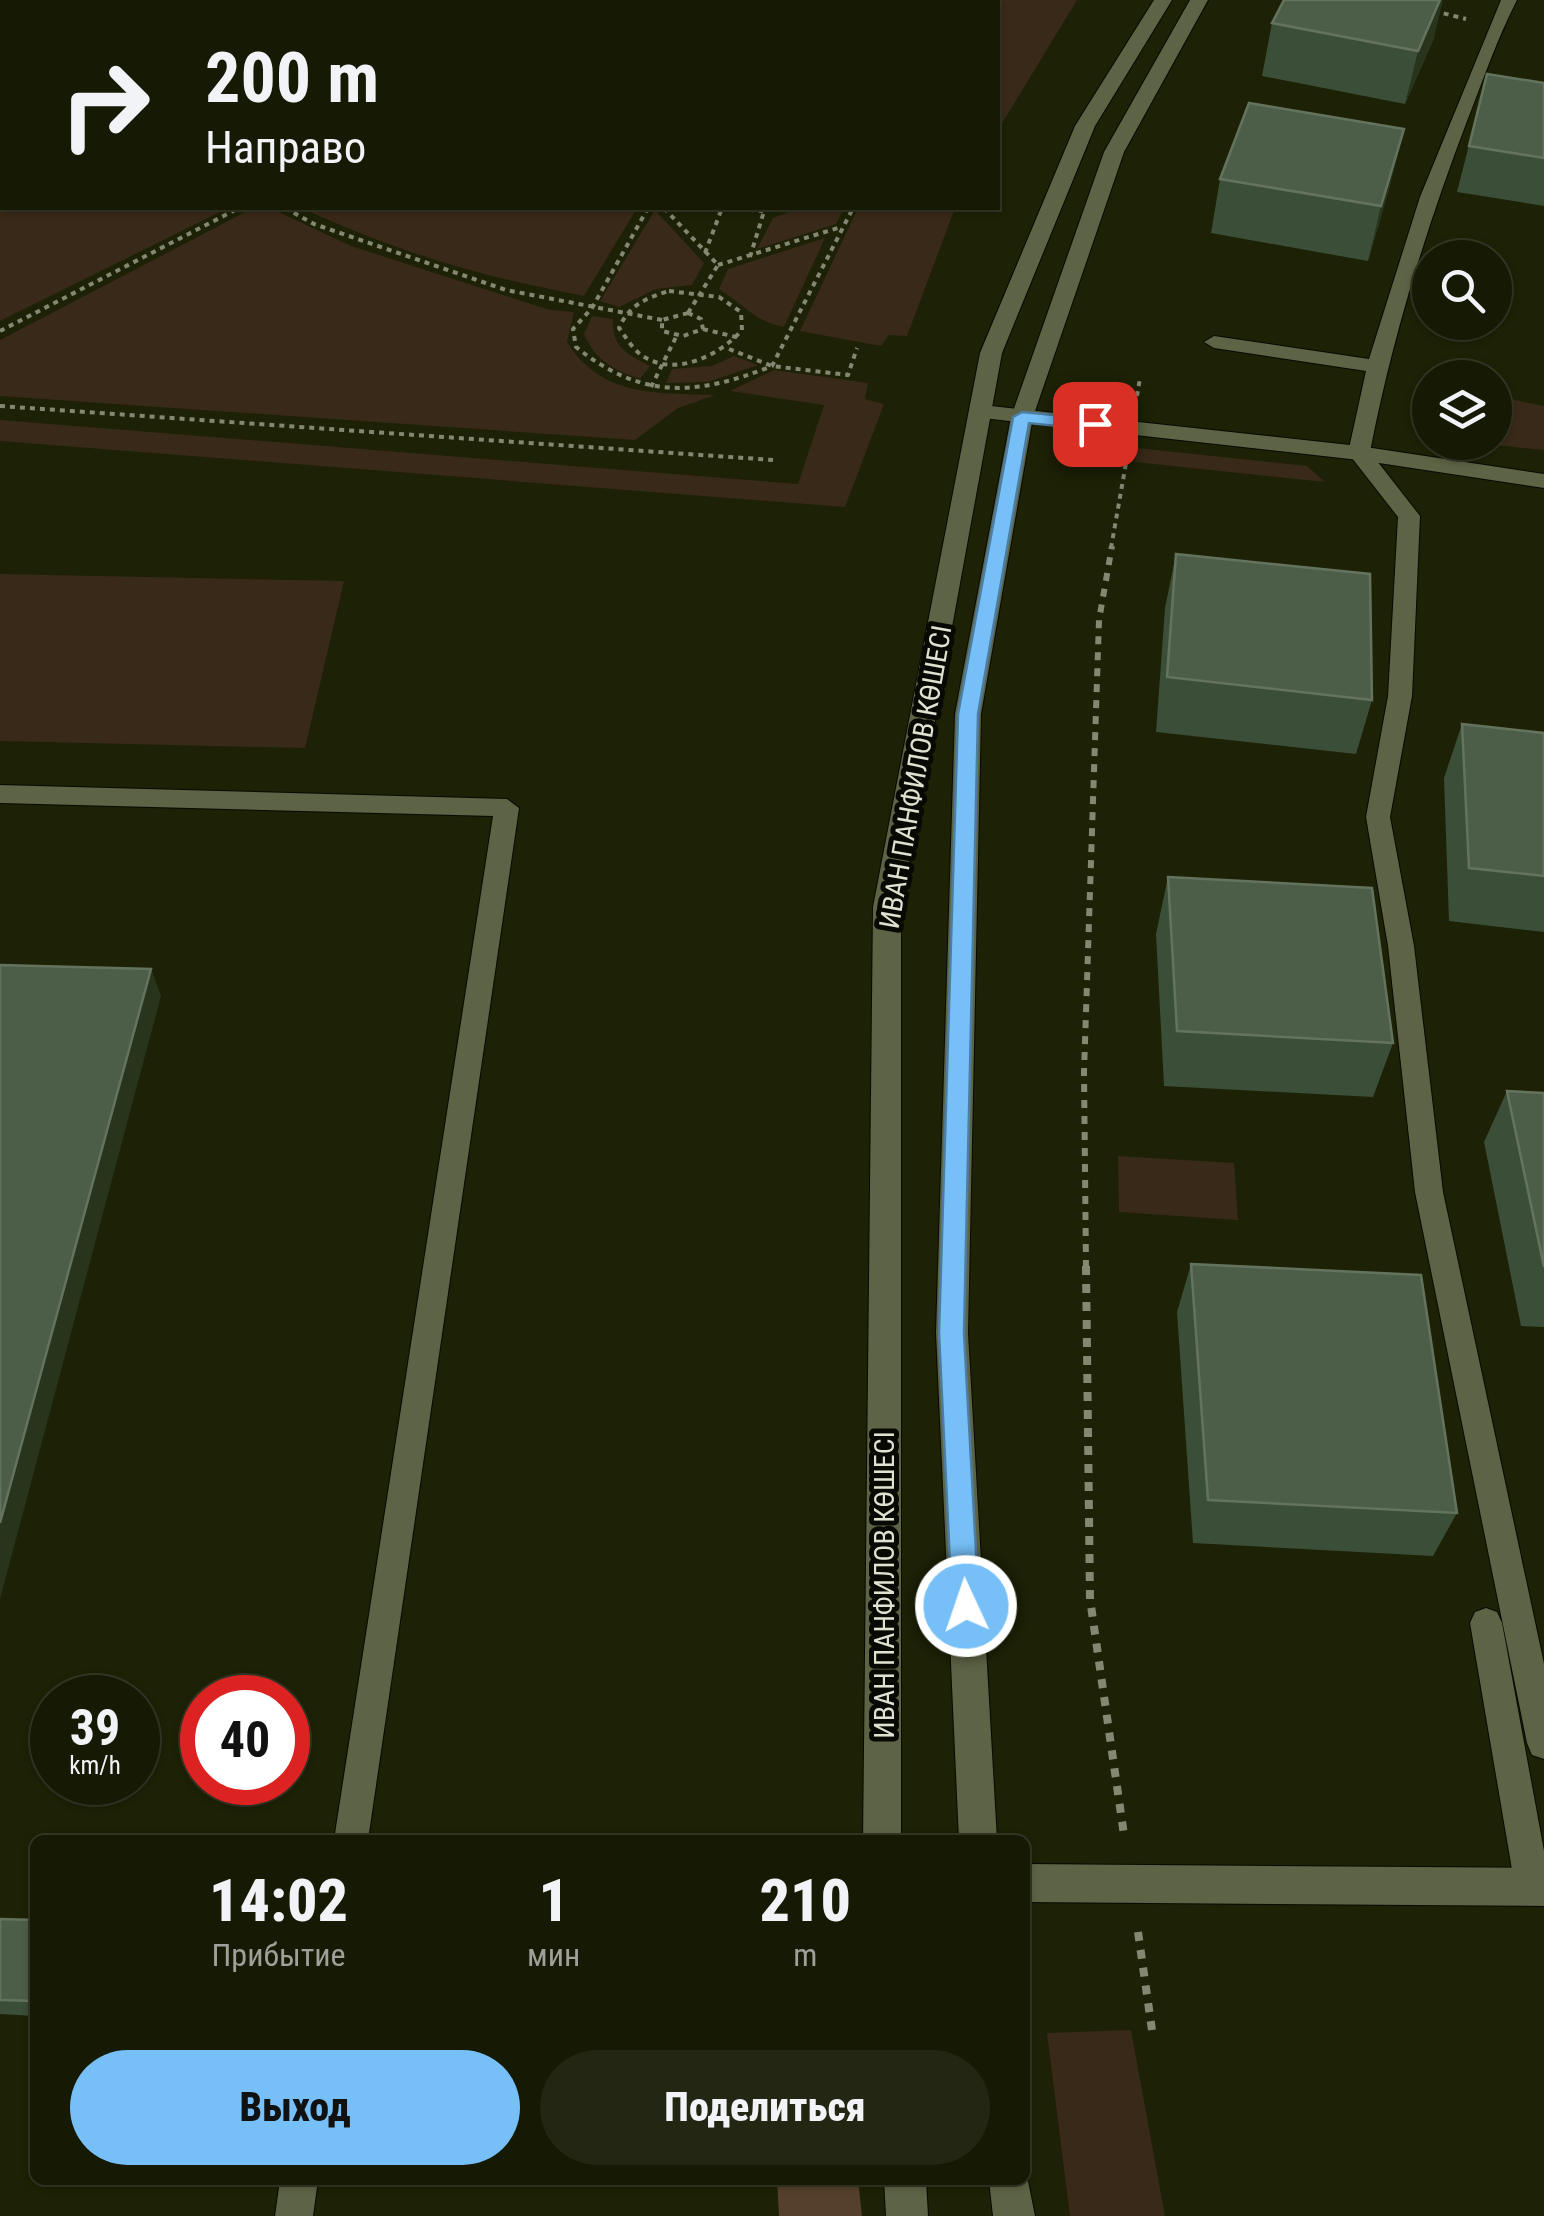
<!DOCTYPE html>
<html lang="ru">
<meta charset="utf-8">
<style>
body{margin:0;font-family:"Roboto Condensed",sans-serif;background:#232613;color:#f1f3f6;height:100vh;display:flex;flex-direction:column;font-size:38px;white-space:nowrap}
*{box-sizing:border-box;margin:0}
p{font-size:32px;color:#9ea09a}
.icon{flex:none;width:55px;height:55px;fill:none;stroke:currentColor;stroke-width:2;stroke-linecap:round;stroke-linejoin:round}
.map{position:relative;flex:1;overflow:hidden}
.side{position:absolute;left:30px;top:1835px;width:1000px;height:350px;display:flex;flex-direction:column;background:#161904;border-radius:15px;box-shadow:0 2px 8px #0004,0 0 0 2px #353826}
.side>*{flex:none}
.guide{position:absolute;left:0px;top:0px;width:1000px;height:210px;box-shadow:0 2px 8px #0004,0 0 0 2px #353826;background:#161904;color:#f1f3f6;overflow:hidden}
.buttons{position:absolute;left:1412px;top:240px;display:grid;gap:20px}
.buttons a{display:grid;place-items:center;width:100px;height:100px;border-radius:50%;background:#161904;box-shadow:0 2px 8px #0004,0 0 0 2px #353826;font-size:50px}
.speed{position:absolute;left:30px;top:1675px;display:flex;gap:20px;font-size:50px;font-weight:700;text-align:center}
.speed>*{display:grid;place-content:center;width:130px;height:130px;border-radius:50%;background:#161904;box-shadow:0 2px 8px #0004,0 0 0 2px #353826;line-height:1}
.speed small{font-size:25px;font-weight:400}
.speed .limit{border:15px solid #d22;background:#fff;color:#111}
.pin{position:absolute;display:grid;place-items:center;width:85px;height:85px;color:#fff;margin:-42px;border-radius:20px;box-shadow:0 5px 15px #0006}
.me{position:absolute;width:110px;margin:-55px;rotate:357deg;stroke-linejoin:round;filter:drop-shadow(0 0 8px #0008)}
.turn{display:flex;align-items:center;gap:35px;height:210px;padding:0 40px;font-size:45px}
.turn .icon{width:130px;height:130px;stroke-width:2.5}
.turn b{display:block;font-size:70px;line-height:85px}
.eta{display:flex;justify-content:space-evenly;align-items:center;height:170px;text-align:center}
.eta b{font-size:60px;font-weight:800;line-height:70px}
.action{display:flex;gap:20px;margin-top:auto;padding:20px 40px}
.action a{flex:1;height:115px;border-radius:60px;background:#76c0f7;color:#111;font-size:40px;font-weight:800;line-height:115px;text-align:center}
.action a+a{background:#232613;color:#f1f3f6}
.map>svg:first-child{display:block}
</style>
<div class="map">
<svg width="1544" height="2216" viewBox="0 0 1544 2216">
<rect width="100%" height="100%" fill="#1d2105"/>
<path fill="#392918" d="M 95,0 L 555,0 L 559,2 L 92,2 Z
M 983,0 L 1077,0 L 998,130 L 998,2 Z
M 0,12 L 2,208 L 228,208 L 0,321 Z
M 253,208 L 270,208 L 351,246 L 550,310 L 574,312 L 567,342 C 601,397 657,393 715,395 L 678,408 L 635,440 L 0,396 L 0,340 Z
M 302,208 L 637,208 L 584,296 C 479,276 399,253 302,208 Z
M 799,208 L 843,210 L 836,224 L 757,249 L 773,218 Z
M 858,208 L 955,208 L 907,336 L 889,335 L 881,346 L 800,331 Z
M 655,210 L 704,263 L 692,285 L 656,289 L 619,307 L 600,301 Z
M 825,238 L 784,327 C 752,320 746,306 719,289 L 728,269 Z
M 592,316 L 613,319 C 611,346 628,355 650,366 L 640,379 C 614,370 595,360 584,334 Z
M 734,356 L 758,365 L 708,382 L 666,383 L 672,369 L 712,366 Z
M 774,370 L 868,383 L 865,399 L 884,404 L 845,507 L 0,441 L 0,420 L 798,484 L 824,405 L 730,391 Z
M 1495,396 L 1544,406 L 1544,450 L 1476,443 L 1495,442 Z
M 1137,448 L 1307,466 L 1325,482 L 1135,462 Z
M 0,574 L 344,581 L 305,748 L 0,741 Z
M 1118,1156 L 1234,1163 L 1238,1220 L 1119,1212 Z
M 1131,2030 L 1165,2216 L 1070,2216 L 1047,2033 Z"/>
<path fill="#55402b" d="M 777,2180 L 858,2180 L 862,2216 L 779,2216 Z"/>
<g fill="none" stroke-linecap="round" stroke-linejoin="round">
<defs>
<path id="service" d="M 1501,0 L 1517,0 C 1497,39 1483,80 1467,121 C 1426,229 1392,338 1370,452 L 1420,516 L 1412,696 L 1390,817 L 1414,946 L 1443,1192 L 1544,1664 L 1544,1759 L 1532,1755 L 1527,1743 L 1415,1192 L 1388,946 L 1366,817 L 1388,696 L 1398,517 L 1348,453 L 1366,371 L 1214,348 L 1204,342 L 1214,336 L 1369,359 L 1420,197 Z
M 0,785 L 507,799 L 519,808 L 368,1840 L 334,1840 L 493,816 L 0,803 Z
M 1486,1608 L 1497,1612 L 1502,1623 L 1544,1851 L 1544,1900 L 1533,1905 L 1521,1899 L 1515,1887 L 1470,1623 L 1475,1612 Z
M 280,2180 L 318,2180 L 313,2216 L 275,2216 Z"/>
<path id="minor" d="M 982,405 L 1359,446 L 1544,474 L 1544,488 L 1359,460 L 974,417 L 971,412 Z
M 1025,1864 L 1544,1868 L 1544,1906 L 1025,1902 Z"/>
<path id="tertiary" d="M 1154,0 L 1172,0 L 1095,126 L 1002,353 L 901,907 L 901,1840 L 863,1840 L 873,907 L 980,353 L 1075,126 Z
M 1190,0 L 1208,0 L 1124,152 L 1033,417 L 981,714 L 968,1333 L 997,1840 L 959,1840 L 936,1333 L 955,714 L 1011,417 L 1104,152 Z
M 1025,2166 L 1035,2216 L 993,2216 L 989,2180 L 1025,2180 Z
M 884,2180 L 926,2180 L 928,2216 L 886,2216 Z"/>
</defs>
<use href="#service" stroke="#070a00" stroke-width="2"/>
<use href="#minor" stroke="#070a00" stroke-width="2"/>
<use href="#tertiary" stroke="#070a00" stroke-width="2"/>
<path stroke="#848872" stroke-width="4" stroke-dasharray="5 5" stroke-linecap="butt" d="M 567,0 L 572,2
M 37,2 L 53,0
M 641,2 L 646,0
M 1434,11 L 1466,19
M 285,208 L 314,224 L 506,290 L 662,320
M 648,208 L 592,308 L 573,329 L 576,347 C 642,400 696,396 772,366 L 853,208
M 664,208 L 718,265 L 688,313
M 729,208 L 763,211
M 705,253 L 722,208
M 750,257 L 765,208
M 718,265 L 841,227
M 669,291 L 719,297 L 741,312 L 742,330 C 719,356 673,379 640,354 C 632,348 625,336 619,328 C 629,305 646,298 669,291 Z
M 688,313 L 701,319 L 703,329 L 683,336 L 662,331 L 662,320 Z
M 703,329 L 740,338
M 0,331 L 239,208
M 729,349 L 772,366 L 848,375 L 857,348
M 651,387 L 676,337
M 1137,396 L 1140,378
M 0,406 L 773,460
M 1111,548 L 1126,463"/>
<path stroke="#848872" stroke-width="6" stroke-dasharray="8 8" stroke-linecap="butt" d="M 1086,1268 L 1084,1072 L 1099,620 L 1112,546"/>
<path stroke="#848872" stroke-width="8" stroke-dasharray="9 9" stroke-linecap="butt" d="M 1086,1266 L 1090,1599 L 1124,1835
M 1138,1932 L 1153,2037"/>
<use href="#service" fill="#5d6345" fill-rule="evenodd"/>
<use href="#minor" fill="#5d6345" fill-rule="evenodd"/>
<use href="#tertiary" fill="#5d6345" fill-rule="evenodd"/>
</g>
<path fill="#3b4e38" d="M 1272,23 L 1434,38 L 1405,104 L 1262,76 Z
M 1487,74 L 1544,83 L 1544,206 L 1457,192 Z
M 1220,179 L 1391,182 L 1368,261 L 1211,233 Z
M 1176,554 L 1372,700 L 1356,754 L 1156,732 L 1165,608 Z
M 1462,724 L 1544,733 L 1544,932 L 1449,921 L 1444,778 Z
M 1168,877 L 1393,1043 L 1373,1097 L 1164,1086 L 1156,934 Z
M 1507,1091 L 1544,1093 L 1544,1327 L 1521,1326 L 1484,1142 Z
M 1191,1264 L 1457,1513 L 1433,1556 L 1193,1543 L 1177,1312 Z
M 0,1919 L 35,1920 L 35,2016 L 0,2014 Z"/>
<path fill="#28351c" d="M 1440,0 L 1443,0 L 1434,38 L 1405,104 L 1418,51 Z
M 1404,129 L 1391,182 L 1368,261 L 1381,206 Z
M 151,969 L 161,996 L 0,1599 L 0,1523 Z"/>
<path fill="#4d5e48" stroke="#64735e" stroke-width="2.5" d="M 1284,0 L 1440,0 L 1418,51 L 1272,23 Z
M 1487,74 L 1544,83 L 1544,158 L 1469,146 Z
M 1249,103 L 1404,129 L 1381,206 L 1220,179 Z
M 1176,554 L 1370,574 L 1372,700 L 1167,677 Z
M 1462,724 L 1544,733 L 1544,876 L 1469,868 Z
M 1168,877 L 1372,888 L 1393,1043 L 1177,1031 Z
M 0,965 L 151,969 L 0,1523 Z
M 1507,1091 L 1544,1093 L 1544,1267 Z
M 1191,1264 L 1421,1275 L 1457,1513 L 1208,1500 Z
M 0,1919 L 35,1920 L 35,2001 L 0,2000 Z"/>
<path fill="#76c0f7" stroke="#4d7da1" stroke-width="2.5" d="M 1022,412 L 1095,419 L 1103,424 L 1095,430 L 1029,423 L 978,714 L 964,1333 L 979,1606 L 975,1615 L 966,1619 L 956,1615 L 952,1606 L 939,1333 L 958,714 L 1013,417 Z"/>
<g text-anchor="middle" stroke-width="10" stroke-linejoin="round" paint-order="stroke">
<g font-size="28" fill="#dee2d1" stroke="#080902">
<text transform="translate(915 777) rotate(-80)" y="10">ИВАН ПАНФИЛОВ КӨШЕСІ</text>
<text transform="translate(884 1585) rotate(-90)" y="10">ИВАН ПАНФИЛОВ КӨШЕСІ</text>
</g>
</g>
</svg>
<div class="buttons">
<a><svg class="icon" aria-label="search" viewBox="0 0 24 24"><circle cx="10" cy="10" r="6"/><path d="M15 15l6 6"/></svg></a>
<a><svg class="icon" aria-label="layers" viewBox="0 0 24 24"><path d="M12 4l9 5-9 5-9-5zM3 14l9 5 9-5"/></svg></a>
</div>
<div class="speed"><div>39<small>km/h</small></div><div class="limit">40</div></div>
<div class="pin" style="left:1095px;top:424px;background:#d93025"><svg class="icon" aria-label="arrive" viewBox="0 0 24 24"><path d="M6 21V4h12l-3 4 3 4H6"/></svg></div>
<svg class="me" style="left:966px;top:1606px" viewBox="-20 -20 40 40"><circle r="17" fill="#76c0f7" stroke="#fff" stroke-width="3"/><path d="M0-11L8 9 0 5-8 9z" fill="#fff"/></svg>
<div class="guide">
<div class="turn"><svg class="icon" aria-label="right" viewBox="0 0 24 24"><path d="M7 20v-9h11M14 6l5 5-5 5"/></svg><div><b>200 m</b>Направо</div></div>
</div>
<section class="side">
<div class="eta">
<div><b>14:02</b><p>Прибытие</p></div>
<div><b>1</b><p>мин</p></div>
<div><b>210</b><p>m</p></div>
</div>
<div class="action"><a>Выход</a><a>Поделиться</a></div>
</section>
</div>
